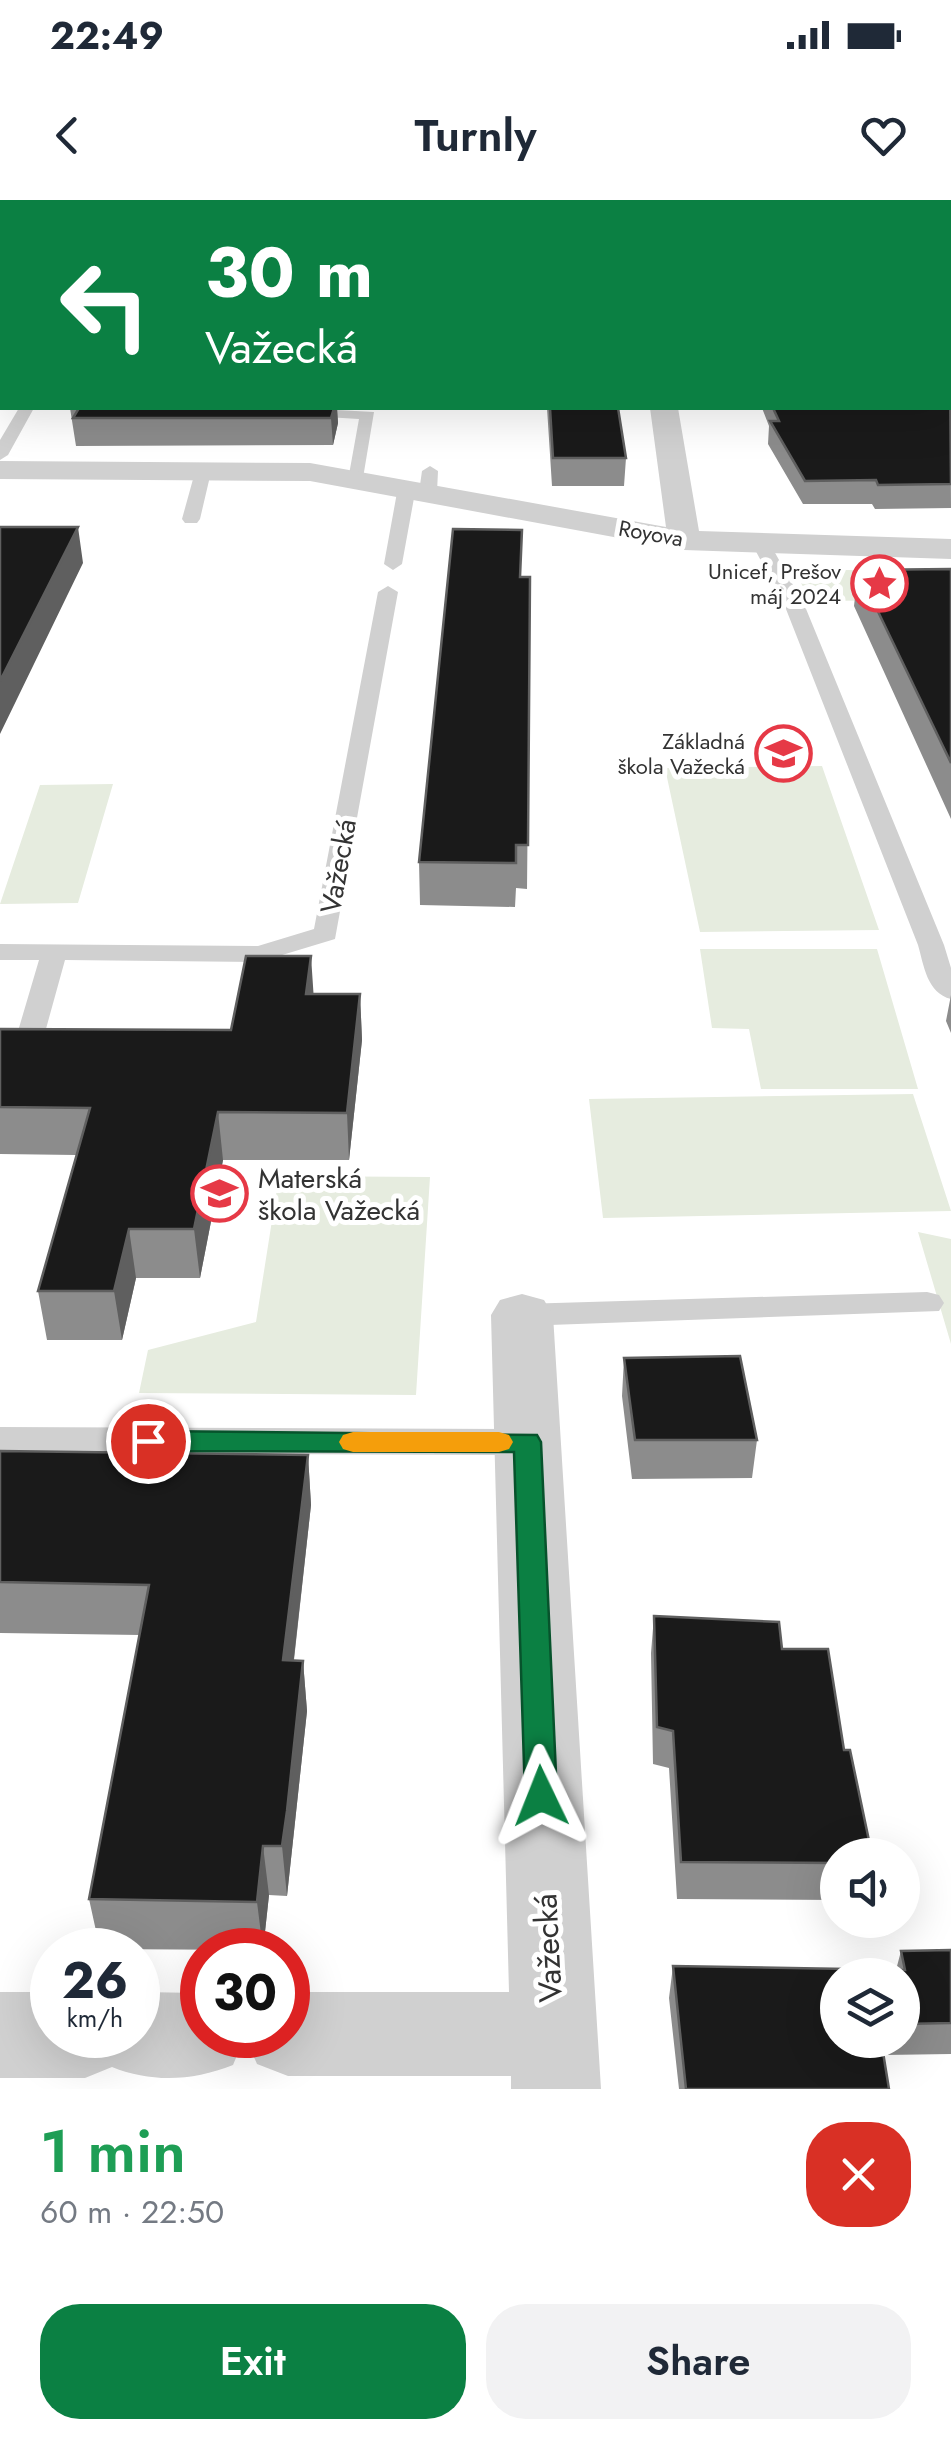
<!DOCTYPE html>
<meta charset="utf-8">
<style>
body{margin:0;font-family:Jost,sans-serif;background:#f2f2f3;color:#1f2937;height:100vh;display:flex;flex-direction:column;font-size:38px;white-space:nowrap}
*{box-sizing:border-box;margin:0}
p{font-size:32px;color:#747a83}
.icon{flex:none;width:55px;height:55px;fill:none;stroke:currentColor;stroke-width:2;stroke-linecap:round;stroke-linejoin:round}
.map{position:relative;height:1889px;overflow:hidden}
.sheet{display:flex;flex-direction:column;background:#fff;flex:1}
.sheet>*{flex:none}
.top-card{position:absolute;left:0px;top:0px;width:952px;height:210px;box-shadow:0 10px 40px #0002;background:#0b8043;color:#fff;overflow:hidden}
.fabs{position:absolute;left:820px;top:1638px;display:grid;gap:20px}
.fabs a{display:grid;place-items:center;width:100px;height:100px;border-radius:50%;background:#fff;box-shadow:0 10px 40px #0002;font-size:50px}
.speed{position:absolute;left:30px;top:1728px;display:flex;gap:20px;font-size:50px;font-weight:700;text-align:center}
.speed>*{display:grid;place-content:center;width:130px;height:130px;border-radius:50%;background:#fff;box-shadow:0 10px 40px #0002;line-height:1}
.speed small{font-size:25px;font-weight:400}
.speed .limit{border:15px solid #d22;background:#fff;color:#111}
.pin{position:absolute;display:grid;place-items:center;width:85px;height:85px;color:#fff;margin:-42px;border:5px solid #fff;border-radius:50%;box-shadow:0 2px 10px #0007}
.me{position:absolute;width:110px;margin:-55px;rotate:358deg;stroke-linejoin:round;filter:drop-shadow(0 0 8px #0008)}
.turn{display:flex;align-items:center;gap:35px;height:210px;padding:0 40px;font-size:45px}
.turn .icon{width:130px;height:130px;stroke-width:2.5}
.turn b{display:block;font-size:70px;line-height:85px}
.round{display:grid;place-items:center;flex:none;width:105px;height:105px;border-radius:40px;background:#f2f2f3}
.overview{display:flex;align-items:center;justify-content:space-between;height:170px;padding:0 40px}
h1{font-size:60px;font-weight:600;line-height:75px;color:#1e9e55}
.cta{display:flex;gap:20px;margin-top:auto;padding:20px 40px}
.cta a{flex:1;height:115px;border-radius:40px;background:#0b8043;color:#fff;font-size:40px;font-weight:600;line-height:115px;text-align:center}
.cta a+a{background:#f2f2f3;color:#1f2937}
.status{display:flex;justify-content:space-between;align-items:center;height:70px;padding:0 50px;background:#fff;direction:ltr}
.status svg{height:28px;fill:currentColor}
header{display:flex;justify-content:space-between;align-items:center;height:130px;padding:0 40px;background:#fff;font-size:45px;font-weight:600}
.map>svg:first-child{display:block}
</style>
<div class="status"><b>22:49</b><svg viewBox="0 0 49 12"><path d="M0 12V9h3v3zM5 12V6h3v6zM10 12V3h3v9zM15 12V0h3v12zM26 1h20v11H26zM47 4h2v5h-2z"/></svg></div>
<header><svg class="icon" aria-label="back" viewBox="0 0 24 24"><path d="M15 5l-7 7 7 7"/></svg>Turnly<svg class="icon" aria-label="heart" viewBox="0 0 24 24"><path d="M12 20l-8-8c-3-5 5-10 8-4 3-6 11-1 8 4z"/></svg></header>
<div class="map">
<svg width="951" height="1889" viewBox="0 0 951 1889">
<rect width="100%" height="100%" fill="#fff"/>
<path fill="#e6ecdf" d="M 795,369 L 951,372 L 951,400 L 809,401 Z
M 822,566 L 879,730 L 700,732 L 665,568 Z
M 113,584 L 78,703 L 0,704 L 40,585 Z
M 700,749 L 877,749 L 918,889 L 761,889 L 749,829 L 712,828 Z
M 913,894 L 951,1011 L 603,1018 L 589,899 Z
M 279,976 L 430,977 L 416,1195 L 139,1193 L 148,1150 L 256,1122 Z
M 918,1032 L 951,1039 L 951,1144 Z"/>
<g fill="none" stroke-linecap="round" stroke-linejoin="round">
<path fill="#d0d0d0" fill-rule="evenodd" d="M 0,82 L 2,82 L 2,90 L 0,90 Z
M 19,208 L 34,208 L 8,255 L 0,260 L 0,240 Z
M 298,208 L 374,212 L 362,284 L 348,280 L 359,219 L 293,215 L 291,212 Z
M 430,266 L 438,271 L 437,292 L 428,297 L 419,292 L 422,271 Z
M 203,267 L 211,272 L 200,319 L 197,323 L 185,323 L 182,319 L 195,272 Z
M 407,282 L 416,287 L 402,364 L 393,370 L 384,364 L 398,287 Z
M 761,339 L 770,344 L 804,404 L 944,745 L 951,768 L 951,799 C 927,793 924,766 918,745 L 784,404 L 752,344 Z
M 388,386 L 398,392 L 335,739 L 259,762 L 65,760 L 36,865 L 32,871 L 12,871 L 8,865 L 39,760 L 0,760 L 0,744 L 258,746 L 314,729 L 378,392 Z
M 927,1092 L 939,1095 L 944,1103 L 939,1111 L 522,1126 L 510,1123 L 505,1115 L 510,1107 L 522,1104 Z
M 0,1227 L 528,1229 L 541,1233 L 546,1242 L 541,1251 L 528,1255 L 0,1253 Z"/>
<path fill="#d0d0d0" fill-rule="evenodd" d="M 650,208 L 678,208 L 699,331 L 951,339 L 951,359 L 684,350 L 310,281 L 0,279 L 0,261 L 310,263 L 666,327 Z
M 522,1094 L 544,1100 L 553,1115 L 601,1889 L 511,1889 L 511,1876 L 288,1876 L 257,1864 L 245,1836 L 233,1865 C 193,1881 152,1883 112,1867 L 85,1878 L 0,1878 L 0,1792 L 52,1792 L 52,1835 L 138,1835 L 138,1792 L 202,1793 L 202,1835 L 288,1835 L 288,1792 L 509,1792 L 491,1115 L 500,1100 Z"/>
<path stroke="#d0d0d0" stroke-width="55" d="M 0,14 L 2,11"/>
</g>
<path fill="#8c8c8c" fill-rule="evenodd" d="M 86,0 L 951,0 L 951,23 L 950,2 L 84,2 Z
M 950,100 L 951,308 L 875,309 L 872,304 L 803,304 L 768,244 L 769,226 L 762,208 L 950,208 Z
M 70,208 L 337,208 L 338,223 L 333,245 L 76,246 Z
M 547,208 L 618,208 L 626,258 L 624,286 L 552,286 Z
M 951,369 L 951,619 L 854,406 L 858,370 Z
M 521,377 L 530,377 L 527,689 L 516,688 L 515,707 L 420,705 L 419,662 Z
M 314,794 L 360,794 L 362,840 L 349,960 L 223,960 L 200,1078 L 136,1078 L 122,1140 L 47,1140 L 38,1091 L 76,955 L 0,954 L 0,829 L 231,830 Z
M 951,795 L 951,833 L 946,821 Z
M 624,1158 L 757,1240 L 752,1278 L 632,1279 L 622,1196 Z
M 0,1251 L 308,1255 L 311,1305 L 294,1460 L 303,1461 L 307,1511 L 287,1696 L 269,1695 L 263,1750 L 100,1749 L 89,1699 L 140,1435 L 0,1433 Z
M 654,1416 L 782,1449 L 844,1550 L 838,1655 L 838,1700 L 677,1699 L 669,1568 L 653,1564 L 651,1453 Z
M 951,1750 L 951,1854 L 884,1855 L 889,1889 L 679,1889 L 669,1798 L 673,1766 L 896,1770 L 901,1751 ZM 902,1775 L 902,1840 L 838,1840 Z"/>
<path fill="#5f5f5f" d="M 334,208 L 337,208 L 338,223 L 333,245 L 331,218 Z
M 78,327 L 83,363 L 0,534 L 0,481 Z
M 311,756 L 314,801 L 306,794 Z
M 360,794 L 362,840 L 349,960 L 347,913 Z
M 218,912 L 223,960 L 200,1078 L 194,1029 Z
M 129,1029 L 136,1078 L 122,1140 L 114,1091 Z
M 308,1255 L 311,1305 L 288,1511 L 283,1460 Z
M 303,1461 L 307,1511 L 287,1696 L 282,1646 Z
M 263,1646 L 269,1695 L 263,1750 L 257,1702 Z"/>
<path fill="#1a1a1a" stroke="#5f5f5f" stroke-width="2.5" d="M 86,0 L 247,0 L 245,2 L 84,2 Z
M 340,0 L 563,0 L 564,2 L 340,2 Z
M 854,0 L 951,0 L 951,1 Z
M 950,100 L 951,156 L 950,164 Z
M 950,176 L 951,284 L 878,285 L 876,280 L 805,281 L 770,221 L 779,221 L 773,208 L 950,208 Z
M 79,208 L 334,208 L 331,218 L 73,218 Z
M 550,208 L 618,208 L 626,258 L 553,258 Z
M 0,327 L 78,327 L 0,481 Z
M 453,329 L 522,330 L 520,377 L 530,377 L 528,645 L 516,645 L 516,663 L 419,662 Z
M 951,369 L 951,563 L 858,370 Z
M 246,756 L 311,756 L 306,794 L 360,794 L 347,913 L 218,912 L 194,1029 L 129,1029 L 114,1091 L 38,1091 L 90,908 L 0,907 L 0,829 L 231,830 Z
M 740,1156 L 757,1240 L 635,1240 L 624,1158 Z
M 0,1251 L 308,1255 L 283,1460 L 303,1461 L 287,1611 L 282,1646 L 263,1646 L 257,1702 L 89,1699 L 149,1385 L 0,1382 Z
M 654,1416 L 779,1422 L 782,1449 L 828,1449 L 844,1550 L 850,1550 L 872,1655 L 838,1655 L 838,1663 L 681,1662 L 673,1531 L 657,1527 Z
M 951,1750 L 951,1823 L 902,1824 L 902,1775 L 838,1775 L 838,1840 L 881,1840 L 889,1889 L 686,1889 L 673,1766 L 905,1770 L 901,1751 Z"/>
<path fill="#0b8043" stroke="#07532c" stroke-width="2.5" d="M 148,1231 L 537,1235 L 541,1242 L 557,1596 L 553,1607 L 541,1611 L 530,1607 L 525,1596 L 514,1252 L 148,1251 L 139,1248 L 135,1241 L 139,1234 Z"/>
<path fill="#f59e0b" d="M 353,1232 L 499,1232 L 509,1235 L 513,1242 L 509,1249 L 499,1252 L 353,1252 L 343,1249 L 339,1242 L 343,1235 Z"/>
<defs>
<symbol id="sight-ring" viewBox="-11 -11 22 22"><circle r="9.5" fill="#fff" stroke="#e63946" stroke-width="1.5"/><path d="M0-6L1.8-2.2L6-1.7L2.9 1.2L3.7 5.4L0 3.3L-3.7 5.4L-2.9 1.2L-6-1.7L-1.8-2.2Z" fill="#e63946"/></symbol>
<symbol id="school-ring" viewBox="-11 -11 22 22"><circle r="9.5" fill="#fff" stroke="#e63946" stroke-width="1.5"/><path d="M0-5L7-2L0 1L-7-2ZM-4 1L0 2.5L4 1V4Q0 6-4 4Z" fill="#e63946"/></symbol>
</defs>
<g fill-rule="evenodd">
<use href="#sight-ring" x="848" y="352" width="63" height="63"/>
<use href="#school-ring" x="752" y="522" width="63" height="63"/>
<use href="#school-ring" x="188" y="962" width="63" height="63"/>
</g>
<g text-anchor="middle" stroke-width="10" stroke-linejoin="round" paint-order="stroke">
<g font-size="22" fill="#333" stroke="#fff">
<text transform="translate(651 333) rotate(10)" y="8">Royova</text>
</g>
<g font-size="22" fill="#333" stroke="#fff" text-anchor="end">
<text x="841" y="379">Unicef, Prešov<tspan x="841" dy="25">máj 2024</tspan></text>
<text x="745" y="549">Základná<tspan x="745" dy="25">škola Važecká</tspan></text>
</g>
<g font-size="28" fill="#333" stroke="#fff">
<text transform="translate(338 666) rotate(-80)" y="10">Važecká</text>
</g>
<g font-size="28" fill="#333" stroke="#fff" text-anchor="start">
<text x="258" y="988">Materská<tspan x="258" dy="32">škola Važecká</tspan></text>
</g>
<g font-size="32" fill="#333" stroke="#fff">
<text transform="translate(548 1748) rotate(-93)" y="11">Važecká</text>
</g>
</g>
</svg>
<div class="fabs">
<a><svg class="icon" aria-label="sound" viewBox="0 0 24 24"><path d="M4 9h4l5-4v14l-5-4H4zM17 9q2 3 0 6"/></svg></a>
<a><svg class="icon" aria-label="layers" viewBox="0 0 24 24"><path d="M12 4l9 5-9 5-9-5zM3 14l9 5 9-5"/></svg></a>
</div>
<div class="speed"><div>26<small>km/h</small></div><div class="limit">30</div></div>
<div class="pin" style="left:148px;top:1241px;background:#d93025"><svg class="icon" aria-label="arrive" viewBox="0 0 24 24"><path d="M6 21V4h12l-3 4 3 4H6"/></svg></div>
<svg class="me" style="left:541px;top:1596px" viewBox="-20 -20 40 40"><path d="M0-17L14 15 0 8-14 15z" fill="#0b8043" stroke="#fff" stroke-width="4"/></svg>
<div class="top-card">
<div class="turn"><svg class="icon" aria-label="left" viewBox="0 0 24 24"><path d="M17 20v-9H6M10 6l-5 5 5 5"/></svg><div><b>30 m</b>Važecká</div></div>
</div>
</div>
<section class="sheet">
<div class="overview"><div><h1>1 min</h1><p>60 m · 22:50</p></div><a class="round" style="background:#d93025;color:#fff"><svg class="icon" aria-label="close" viewBox="0 0 24 24"><path d="M6 6l12 12M18 6L6 18"/></svg></a></div>
<div class="cta"><a>Exit</a><a>Share</a></div>
</section>
